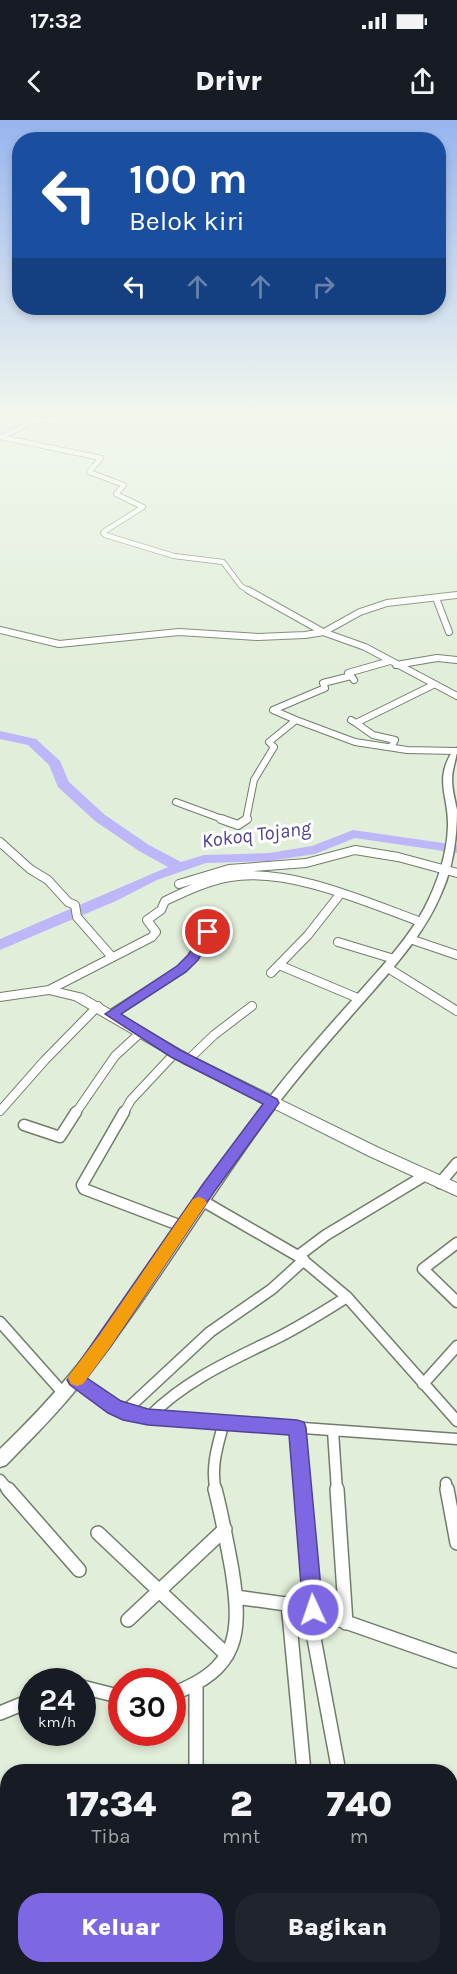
<!DOCTYPE html>
<html lang="id">
<style>
body{margin:0;font-family:Karla,sans-serif;background:#20242c;color:#f1f3f6;height:100vh;display:flex;flex-direction:column;font-size:22px;white-space:nowrap}
*{box-sizing:border-box;margin:0}
p{font-size:20px;color:#9ea1a6}
.icon{flex:none;width:33px;height:33px;fill:none;stroke:currentColor;stroke-width:2;stroke-linecap:round;stroke-linejoin:round}
.map{position:relative;flex:1;overflow:hidden}
.drawer{position:absolute;left:0px;top:1644px;width:458px;height:210px;display:flex;flex-direction:column;background:#171b24;border-radius:24px 24px 0 0;box-shadow:0 3px 9px #0003}
.drawer>*{flex:none}
.banner{position:absolute;left:12px;top:12px;width:434px;height:183px;border-radius:24px;box-shadow:0 3px 9px #0003;background:#1a4fa0;color:#fff;overflow:hidden}
.speed{position:absolute;left:18px;top:1548px;display:flex;gap:12px;font-size:30px;font-weight:700;text-align:center}
.speed>*{display:grid;place-content:center;width:78px;height:78px;border-radius:50%;background:#171b24;box-shadow:0 3px 9px #0003;line-height:1}
.speed small{font-size:15px;font-weight:400}
.speed .limit{border:9px solid #d22;background:#fff;color:#111}
.pin{position:absolute;display:grid;place-items:center;width:51px;height:51px;color:#fff;margin:-26px;border:3px solid #fff;border-radius:50%;box-shadow:0 2px 6px #0007}
.me{position:absolute;width:66px;margin:-33px;rotate:357deg;stroke-linejoin:round;filter:drop-shadow(0 0 4px #0008)}
.turn{display:flex;align-items:center;gap:21px;height:126px;padding:0 18px;font-size:27px}
.turn .icon{width:78px;height:78px;stroke-width:2.5}
.turn b{display:block;font-size:42px;line-height:51px}
.lanes{display:flex;align-items:center;height:57px;padding:0 18px;background:#0003;justify-content:center;gap:30px;direction:ltr}
.lanes .off{opacity:.35}
.eta{display:flex;justify-content:space-evenly;align-items:center;height:102px;text-align:center}
.eta b{font-size:36px;font-weight:800;line-height:42px}
.action{display:flex;gap:12px;margin-top:auto;padding:12px 18px}
.action a{flex:1;height:69px;border-radius:24px;background:#7e67e3;color:#fff;font-size:24px;font-weight:800;line-height:69px;text-align:center}
.action a+a{background:#20242c;color:#f1f3f6}
.status{display:flex;justify-content:space-between;align-items:center;height:42px;padding:0 30px;background:#171b24;direction:ltr}
.status svg{height:16px;fill:currentColor}
header{display:flex;justify-content:space-between;align-items:center;height:78px;padding:0 18px;background:#171b24;font-size:27px;font-weight:800}
.map>svg:first-child{display:block}
</style>
<div class="status"><b>17:32</b><svg viewBox="0 0 49 12"><path d="M0 12V9h3v3zM5 12V6h3v6zM10 12V3h3v9zM15 12V0h3v12zM26 1h20v11H26zM47 4h2v5h-2z"/></svg></div>
<header><svg class="icon" aria-label="back" viewBox="0 0 24 24"><path d="M15 5l-7 7 7 7"/></svg>Drivr<svg class="icon" aria-label="share" viewBox="0 0 24 24"><path d="M12 15V3M7 8l5-5 5 5M5 13v7h14v-7"/></svg></header>
<div class="map">
<svg width="457" height="1854" viewBox="0 0 457 1854">
<rect width="100%" height="100%" fill="#e1eed9"/>
<g fill="none" stroke-linecap="round" stroke-linejoin="round">
<path fill="#bdb7fa" fill-rule="evenodd" d="M 0,611 L 36,619 L 60,641 L 69,662 L 105,695 L 149,725 L 181,742 L 204,735 L 269,733 L 312,726 L 353,710 L 457,725 L 457,733 L 355,718 L 315,734 L 269,741 L 206,743 L 157,760 L 116,781 L 0,830 L 0,819 L 168,747 L 139,731 L 95,701 L 58,667 L 49,645 L 28,625 L 0,619 Z"/>
<defs>
<path id="street-far4" d="M 0,317 L 101,338 L 89,352 L 124,365 L 116,374 L 143,387 L 105,411 L 103,413 L 105,415 L 174,436 L 223,442 L 241,466 L 251,472
M 1,317 L 36,300 L 53,300 L 64,293"/>
<path id="street-far3" d="M 248,470 L 323,512 L 365,527 L 457,576
M 436,478 L 449,512
M 0,510 L 59,524 L 179,512 L 258,517 L 305,515 L 324,512 L 360,492 L 387,483 L 457,475
M 396,545 L 437,538 L 457,540
M 351,556 L 348,553 L 390,541
M 296,600 L 355,622 L 407,630 L 456,631
M 351,600 L 356,603 L 433,565
M 356,603 L 373,615 L 395,620 L 391,627
M 176,682 L 225,700
M 246,700 L 254,660 L 274,627 L 269,622 L 296,600 L 273,590 L 325,568 L 323,563 L 351,556 L 354,560"/>
<path id="street-far2" d="M 221,699 L 238,705 L 247,699
M 0,722 L 30,749 L 48,760 L 68,782 L 75,785 L 77,797 L 112,837
M 179,764 L 229,749 L 306,743 L 355,730 L 398,737 L 457,753
M 410,819 L 457,835
M 338,822 L 394,839
M 279,845 L 360,879
M 388,848 L 457,891
M 271,853 L 308,815 L 341,773
M 49,870 L 152,817 L 156,812 L 147,800 L 161,790 L 165,781 C 186,771 207,761 230,757 C 289,747 366,782 421,802
M 111,894 L 181,849 L 193,837 L 208,812
M 188,940 L 214,915 L 252,886
M 0,991 L 45,940 L 98,886
M 75,994 L 115,936 L 140,913
M 123,994 L 131,980 L 175,933"/>
<path id="street-far1" d="M 124,992 L 82,1065 L 84,1069 L 184,1107
M 24,1005 L 60,1017 L 76,992
M 440,1063 L 457,1043
M 201,1080 L 298,1136 L 347,1177 L 457,1301
M 457,1123 L 423,1149 L 457,1182
M 298,1136 L 326,1115 L 424,1056
M 0,1202 L 64,1274
M 76,1260 L 110,1283 L 149,1297 L 457,1319
M 423,1264 L 457,1226
M 124,1292 L 210,1212 L 272,1169 L 304,1140
M 149,1297 C 187,1259 232,1240 279,1217 C 302,1205 325,1191 347,1177
M 297,1308 L 303,1371
M 333,1311 L 337,1371
M 0,1360 L 9,1371
M 446,1363 L 447,1371
M 216,1371 C 210,1348 218,1324 224,1302"/>
<path id="street" d="M 8,1369 L 79,1450
M 302,1369 L 313,1490
M 337,1369 L 346,1503
M 447,1369 L 457,1423
M 98,1413 L 227,1535
M 236,1477 L 300,1486 L 457,1541
M 288,1483 L 304,1652
M 128,1500 L 225,1409
M 311,1502 L 339,1652
M 196,1565 L 196,1652
M 82,1567 L 122,1577
M 172,1574 C 239,1549 242,1514 232,1450 C 227,1423 222,1396 215,1369
M 0,1593 L 32,1580
M 450,1807 L 457,1844
M 217,1846 L 218,1854
M 331,1846 L 332,1854
M 376,1846 L 377,1854"/>
<path id="secondary" d="M 457,628 C 457,639 452,648 452,659 C 452,670 455,680 457,690 C 457,718 453,748 441,774 C 426,810 400,840 374,870 C 343,905 312,940 283,977 C 213,1069 155,1171 82,1262 C 59,1292 32,1318 6,1345 L 0,1347 L 0,1329 C 25,1305 49,1280 71,1253 C 143,1166 200,1067 269,978 C 298,940 331,904 363,868 C 385,843 408,818 424,789 C 437,764 447,735 448,707 C 449,675 433,660 454,629 Z"/>
<path id="primary" d="M 49,866 L 83,874 L 193,937 L 379,1028 L 457,1063 L 457,1076 L 369,1036 L 183,943 L 74,880 L 49,874 L 0,881 L 0,873 Z"/>
</defs>
<use href="#street-far4" stroke="#717d6b" stroke-width="6"/>
<use href="#street-far3" stroke="#717d6b" stroke-width="8"/>
<use href="#street-far2" stroke="#717d6b" stroke-width="10"/>
<use href="#street-far1" stroke="#717d6b" stroke-width="13"/>
<use href="#street" stroke="#717d6b" stroke-width="16"/>
<use href="#secondary" stroke="#717d6b" stroke-width="3"/>
<use href="#primary" stroke="#717d6b" stroke-width="2"/>
<use href="#street-far4" stroke="#fff" stroke-width="4.5"/>
<use href="#street-far3" stroke="#fff" stroke-width="6"/>
<use href="#street-far2" stroke="#fff" stroke-width="8"/>
<use href="#street-far1" stroke="#fff" stroke-width="10"/>
<use href="#street" stroke="#fff" stroke-width="13"/>
<use href="#secondary" fill="#fff" fill-rule="evenodd"/>
<use href="#primary" fill="#fff" fill-rule="evenodd"/>
</g>
<linearGradient id="sky" x2="0" y2="1"><stop stop-color="#97b5ef"/><stop offset="0.53" stop-color="#f2f7ee"/><stop offset="1" stop-color="#f2f7ee" stop-opacity="0"/></linearGradient>
<rect width="457" height="552" fill="url(#sky)"/>
<path fill="#7e67e3" stroke="#524394" stroke-width="1.5" d="M 208,808 L 214,812 L 198,840 L 186,852 L 121,894 L 180,930 L 277,979 L 279,983 L 214,1072 L 111,1226 L 87,1258 L 121,1281 L 148,1289 L 297,1300 L 304,1302 L 306,1308 L 323,1490 L 320,1497 L 313,1500 L 306,1497 L 303,1490 L 289,1315 L 148,1305 L 123,1300 L 108,1293 L 70,1265 L 67,1260 L 203,1064 L 263,984 L 171,937 L 105,894 L 177,846 L 188,835 L 204,810 Z"/>
<path fill="#f59e0b" d="M 199,1077 L 204,1079 L 207,1083 L 204,1087 L 111,1226 L 83,1264 L 77,1266 L 71,1264 L 68,1258 L 71,1253 L 99,1216 L 193,1079 Z"/>
<g text-anchor="middle" stroke-width="6" stroke-linejoin="round" paint-order="stroke">
<g font-size="20" font-style="italic" fill="#504291" stroke="#fff">
<text transform="translate(256 714) rotate(-7)" y="7">Kokoq Tojang</text>
</g>
</g>
</svg>
<div class="speed"><div>24<small>km/h</small></div><div class="limit">30</div></div>
<div class="pin" style="left:208px;top:812px;background:#d93025"><svg class="icon" aria-label="arrive" viewBox="0 0 24 24"><path d="M6 21V4h12l-3 4 3 4H6"/></svg></div>
<svg class="me" style="left:313px;top:1490px" viewBox="-20 -20 40 40"><circle r="17" fill="#7e67e3" stroke="#fff" stroke-width="3"/><path d="M0-11L8 9 0 5-8 9z" fill="#fff"/></svg>
<div class="banner">
<div class="turn"><svg class="icon" aria-label="left" viewBox="0 0 24 24"><path d="M17 20v-9H6M10 6l-5 5 5 5"/></svg><div><b>100 m</b>Belok kiri</div></div>
<div class="lanes"><svg class="icon" aria-label="left" viewBox="0 0 24 24"><path d="M17 20v-9H6M10 6l-5 5 5 5"/></svg><svg class="icon off" aria-label="ahead" viewBox="0 0 24 24"><path d="M12 20V5M6 11l6-6 6 6"/></svg><svg class="icon off" aria-label="ahead" viewBox="0 0 24 24"><path d="M12 20V5M6 11l6-6 6 6"/></svg><svg class="icon off" aria-label="right" viewBox="0 0 24 24"><path d="M7 20v-9h11M14 6l5 5-5 5"/></svg></div>
</div>
<section class="drawer">
<div class="eta">
<div><b>17:34</b><p>Tiba</p></div>
<div><b>2</b><p>mnt</p></div>
<div><b>740</b><p>m</p></div>
</div>
<div class="action"><a>Keluar</a><a>Bagikan</a></div>
</section>
</div>
